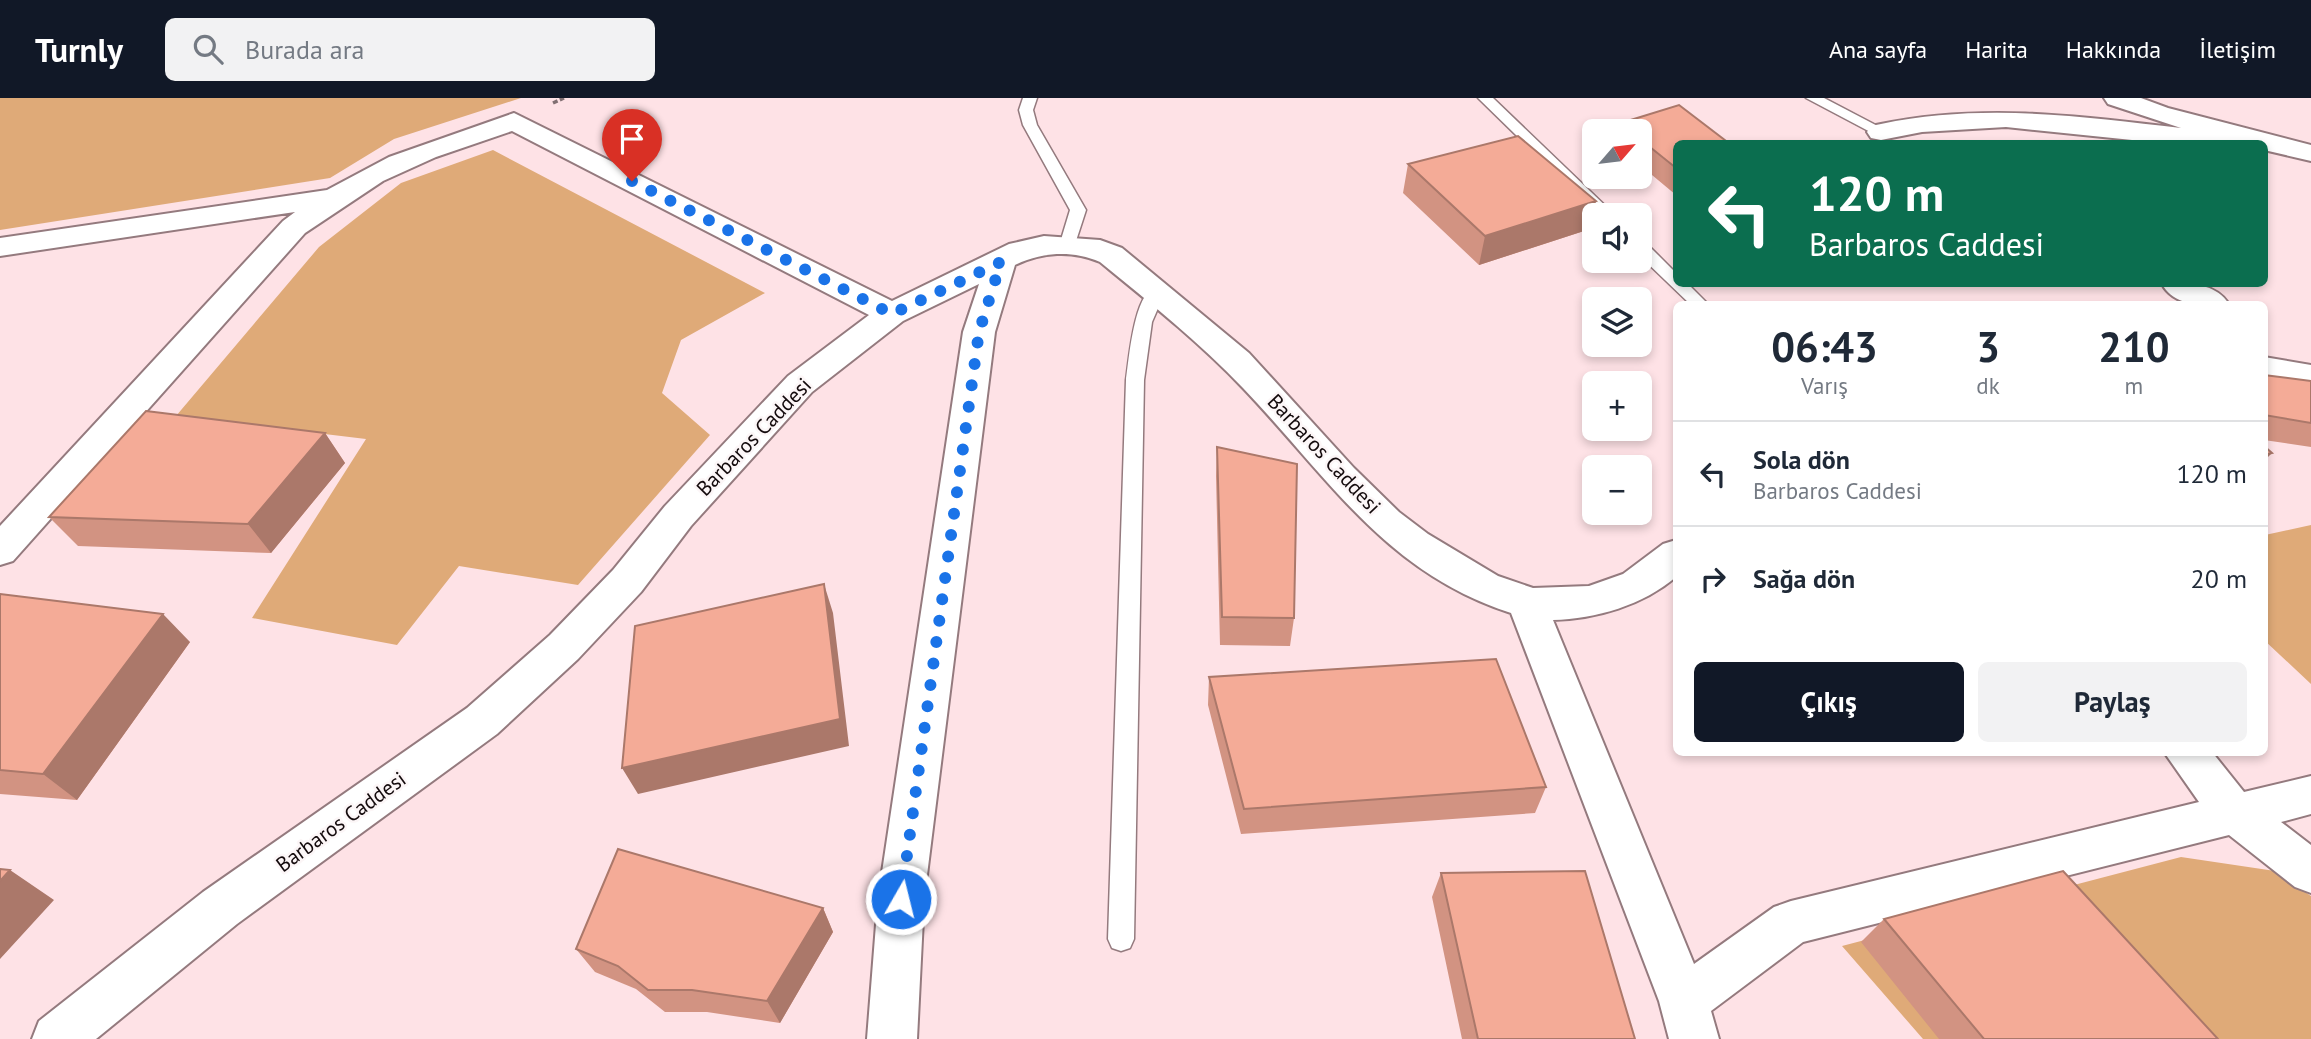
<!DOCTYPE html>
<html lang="tr">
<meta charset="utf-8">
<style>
body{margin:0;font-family:"PT Sans",sans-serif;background:#f2f2f3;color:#1f2937;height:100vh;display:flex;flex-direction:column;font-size:26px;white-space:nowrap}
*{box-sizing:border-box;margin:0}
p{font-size:23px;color:#747a83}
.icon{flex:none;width:38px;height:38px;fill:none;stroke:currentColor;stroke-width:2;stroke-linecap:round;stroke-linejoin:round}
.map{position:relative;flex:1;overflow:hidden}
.sheet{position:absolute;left:1673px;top:203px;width:595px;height:455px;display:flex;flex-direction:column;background:#fff;border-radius:10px;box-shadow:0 4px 10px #0003}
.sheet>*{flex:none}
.banner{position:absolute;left:1673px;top:42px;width:595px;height:147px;border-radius:10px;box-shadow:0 4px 10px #0003;background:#0b6e4f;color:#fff;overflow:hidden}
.needle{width:46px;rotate:62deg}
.controls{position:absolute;left:1582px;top:21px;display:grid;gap:14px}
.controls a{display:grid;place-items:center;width:70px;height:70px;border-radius:10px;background:#fff;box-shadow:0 4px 10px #0003;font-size:35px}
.pin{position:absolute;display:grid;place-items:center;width:60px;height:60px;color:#fff;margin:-72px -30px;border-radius:50% 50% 50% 0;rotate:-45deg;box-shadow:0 0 7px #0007}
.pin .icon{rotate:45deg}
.me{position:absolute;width:77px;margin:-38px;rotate:8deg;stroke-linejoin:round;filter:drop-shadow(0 0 5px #0008)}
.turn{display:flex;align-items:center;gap:24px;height:147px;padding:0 21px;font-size:32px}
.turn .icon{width:91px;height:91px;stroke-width:2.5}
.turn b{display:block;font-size:49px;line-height:60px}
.eta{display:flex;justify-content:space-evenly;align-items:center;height:119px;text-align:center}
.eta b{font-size:42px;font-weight:600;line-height:49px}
.primary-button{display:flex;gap:14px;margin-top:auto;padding:14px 21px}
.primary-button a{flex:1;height:80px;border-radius:10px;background:#111827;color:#fff;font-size:28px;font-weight:600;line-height:80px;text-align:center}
.primary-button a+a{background:#f2f2f3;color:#1f2937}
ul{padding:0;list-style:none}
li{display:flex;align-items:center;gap:21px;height:105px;padding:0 21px;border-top:2px solid #e0e1e3}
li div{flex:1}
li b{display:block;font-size:26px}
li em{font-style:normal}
header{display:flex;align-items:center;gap:42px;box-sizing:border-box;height:98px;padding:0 35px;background:#111827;color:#fff}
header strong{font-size:33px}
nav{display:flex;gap:38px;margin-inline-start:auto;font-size:24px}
.search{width:490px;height:63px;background:#f2f2f3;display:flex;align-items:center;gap:18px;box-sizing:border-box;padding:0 24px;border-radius:10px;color:#747a83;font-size:26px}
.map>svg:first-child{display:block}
</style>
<header>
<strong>Turnly</strong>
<div class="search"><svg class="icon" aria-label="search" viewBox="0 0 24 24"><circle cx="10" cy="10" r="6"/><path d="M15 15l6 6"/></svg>Burada ara</div>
<nav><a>Ana sayfa</a><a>Harita</a><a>Hakkında</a><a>İletişim</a></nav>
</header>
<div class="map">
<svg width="2311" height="941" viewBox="0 0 2311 941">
<rect width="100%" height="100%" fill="#fee2e6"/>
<path fill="#dfaa78" d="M 0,0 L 521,0 L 394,41 L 330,80 L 0,132 Z
M 493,52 L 765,195 L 681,242 L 662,295 L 710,337 L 578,487 L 459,468 L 397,547 L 252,520 L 366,341 L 176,318 L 319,149 L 401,85 Z
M 2311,427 L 2311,586 L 2264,542 L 2265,437 Z
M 2181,759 L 2275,773 L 2311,798 L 2311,941 L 1923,941 L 1842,848 Z"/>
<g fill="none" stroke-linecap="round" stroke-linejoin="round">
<defs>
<path id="lane" d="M 1023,0 L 1037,0 L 1033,12 L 1037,27 L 1086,112 L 1074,149 L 1068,150 L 1060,145 L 1070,112 L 1023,27 L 1019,12 Z
M 1478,0 L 1493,0 L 1615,117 L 1598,117 Z
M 1806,0 L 1824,0 L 1889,34 L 1886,37 L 1876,37 Z
M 1640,144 L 1646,145 L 1676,175 L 1676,186 L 1688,186 L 1708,206 L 1690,206 L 1640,158 Z
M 1156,189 L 1165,194 L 1152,224 L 1144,282 L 1134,841 L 1130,850 L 1121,853 L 1112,850 L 1108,841 L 1126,282 C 1129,262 1134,194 1156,189 Z"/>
<path id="street" d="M 2104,0 L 2141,0 L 2168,10 L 2311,47 L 2311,63 L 2264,52 L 2264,46 L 2171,46 L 2006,29 L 1922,34 L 1881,42 L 1871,40 L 1867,34 L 1871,28 L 1881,26 C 1982,5 2080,18 2181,30 L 2108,6 Z
M 514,15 L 892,203 L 1009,146 L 1044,138 L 1100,142 L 1122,150 L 1249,255 L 1354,370 L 1399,414 L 1428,436 L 1498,478 L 1533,490 L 1589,488 L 1623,476 L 1663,446 L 1676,442 L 1676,479 C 1643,507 1596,521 1553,522 L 1694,866 L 1774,809 L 1791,803 L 2199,704 L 2164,654 L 2212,654 L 2244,694 L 2311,678 L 2311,716 L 2281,724 L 2311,747 L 2311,795 L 2295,789 L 2229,737 L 1803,844 L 1711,913 L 1719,941 L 1669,941 L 1659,903 L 1511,515 C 1386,475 1328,379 1243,290 C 1199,244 1149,204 1100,164 C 1072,152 1042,154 1015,167 L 995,234 L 924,801 L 917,941 L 867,941 L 878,801 L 963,234 L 979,186 L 903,223 L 812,294 L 691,428 L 641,494 L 578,561 L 497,636 L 237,826 L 96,941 L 32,941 L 39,923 L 203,794 L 467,610 L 550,537 L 613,472 L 665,408 L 788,278 L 869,217 L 512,33 L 436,59 L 383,83 L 305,135 L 13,463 L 0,467 L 0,428 L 283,123 L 295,114 L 0,158 L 0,140 L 327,92 L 389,59 Z
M 2162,186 C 2186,186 2214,183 2229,206 C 2206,208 2174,209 2162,186 Z
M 2264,259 L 2311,267 L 2311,289 L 2264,281 Z"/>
</defs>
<use href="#lane" stroke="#947a7e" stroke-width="3"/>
<use href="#street" stroke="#947a7e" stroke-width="4"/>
<path stroke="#816f72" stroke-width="3.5" stroke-dasharray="5 2.5" stroke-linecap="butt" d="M 553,5 L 564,0"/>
<use href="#lane" fill="#fff" fill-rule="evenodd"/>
<use href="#street" fill="#fff" fill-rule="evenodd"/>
</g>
<path fill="#d29382" d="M 1621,25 L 1676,46 L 1676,97 L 1640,67 L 1640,33 L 1619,33 Z
M 1408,66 L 1596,103 L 1587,132 L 1479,167 L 1403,95 Z
M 2264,277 L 2311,283 L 2311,349 L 2264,342 Z
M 325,335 L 345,365 L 271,455 L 78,448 L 49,419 Z
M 1217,349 L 1294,520 L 1290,548 L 1220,547 L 1216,378 Z
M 0,496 L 190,544 L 77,702 L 0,696 Z
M 1209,579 L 1546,689 L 1535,715 L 1241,736 L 1208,607 Z
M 1441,775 L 1635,941 L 1462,941 L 1432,799 Z
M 823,810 L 833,834 L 780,925 L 707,914 L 665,914 L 636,891 L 595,874 L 576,851 Z
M 1884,821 L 2218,941 L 1939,941 L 1861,844 Z"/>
<path fill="#ab786a" d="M 1596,103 L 1587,132 L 1479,167 L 1485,138 Z
M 325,335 L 345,365 L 271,455 L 248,426 Z
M 2272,355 L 2264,363 L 2264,357 Z
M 824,486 L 833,515 L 849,648 L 638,696 L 622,670 Z
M 163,516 L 190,544 L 77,702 L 43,676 Z
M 10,772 L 54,802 L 0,861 L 0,783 Z
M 823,810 L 833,834 L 780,925 L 767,903 Z"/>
<path fill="#f4ab97" stroke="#ab786a" stroke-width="2" d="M 1679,7 L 1730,46 L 1676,46 L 1676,70 L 1640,41 L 1640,33 L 1631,33 L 1621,25 Z
M 1518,38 L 1596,103 L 1485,138 L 1408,66 Z
M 2264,277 L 2311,283 L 2311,325 L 2264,317 Z
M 146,313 L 325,335 L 248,426 L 49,419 Z
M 2264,348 L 2272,355 L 2264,357 Z
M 1217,349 L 1297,366 L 1294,520 L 1222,519 Z
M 824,486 L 840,621 L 622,670 L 635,528 Z
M 0,496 L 163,516 L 43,676 L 0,672 Z
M 1496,561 L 1546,689 L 1244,711 L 1209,579 Z
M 618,751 L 823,810 L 767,903 L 692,892 L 648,892 L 618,868 L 576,851 Z
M 0,771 L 10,772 L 0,783 Z
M 1585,773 L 1635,941 L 1478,941 L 1441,775 Z
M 2063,773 L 2218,941 L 1984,941 L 1884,821 Z"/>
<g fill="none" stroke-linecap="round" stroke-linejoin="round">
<path stroke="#1a73e8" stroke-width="12" stroke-dasharray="0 21.6" d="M 632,83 L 892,216 L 1001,164 L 979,234 L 901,801"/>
</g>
<g text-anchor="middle" stroke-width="5" stroke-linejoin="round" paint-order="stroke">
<g font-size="21" fill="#130a0c" stroke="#fcf6f7">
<text transform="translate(754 339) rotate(-46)" y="7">Barbaros Caddesi</text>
<text transform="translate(1324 356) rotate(47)" y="7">Barbaros Caddesi</text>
<text transform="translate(341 724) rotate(-36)" y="7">Barbaros Caddesi</text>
</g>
</g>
</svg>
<div class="controls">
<a><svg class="needle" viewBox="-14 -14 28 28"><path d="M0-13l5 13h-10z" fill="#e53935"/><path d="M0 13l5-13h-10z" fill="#747a83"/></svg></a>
<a><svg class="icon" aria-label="sound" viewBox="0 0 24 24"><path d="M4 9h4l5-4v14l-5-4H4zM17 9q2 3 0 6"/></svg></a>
<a><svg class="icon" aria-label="layers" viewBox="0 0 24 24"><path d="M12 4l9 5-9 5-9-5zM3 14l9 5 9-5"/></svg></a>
<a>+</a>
<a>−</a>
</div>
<div class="pin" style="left:632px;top:83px;background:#d93025"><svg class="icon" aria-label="arrive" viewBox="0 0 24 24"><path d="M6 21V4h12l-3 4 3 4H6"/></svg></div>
<svg class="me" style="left:901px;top:801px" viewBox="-20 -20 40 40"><circle r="17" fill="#1a73e8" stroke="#fff" stroke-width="3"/><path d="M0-11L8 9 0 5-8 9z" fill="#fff"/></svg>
<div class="banner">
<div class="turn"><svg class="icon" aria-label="left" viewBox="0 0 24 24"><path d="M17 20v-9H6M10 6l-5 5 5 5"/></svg><div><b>120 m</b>Barbaros Caddesi</div></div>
</div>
<section class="sheet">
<div class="eta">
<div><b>06:43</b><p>Varış</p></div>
<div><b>3</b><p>dk</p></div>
<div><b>210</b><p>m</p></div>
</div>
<ul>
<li><svg class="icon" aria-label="left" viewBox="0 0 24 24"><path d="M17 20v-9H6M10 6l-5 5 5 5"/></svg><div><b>Sola dön</b><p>Barbaros Caddesi</p></div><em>120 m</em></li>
<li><svg class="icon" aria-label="right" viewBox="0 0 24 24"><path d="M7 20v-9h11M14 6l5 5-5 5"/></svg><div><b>Sağa dön</b></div><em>20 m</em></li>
</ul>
<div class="primary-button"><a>Çıkış</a><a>Paylaş</a></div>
</section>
</div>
